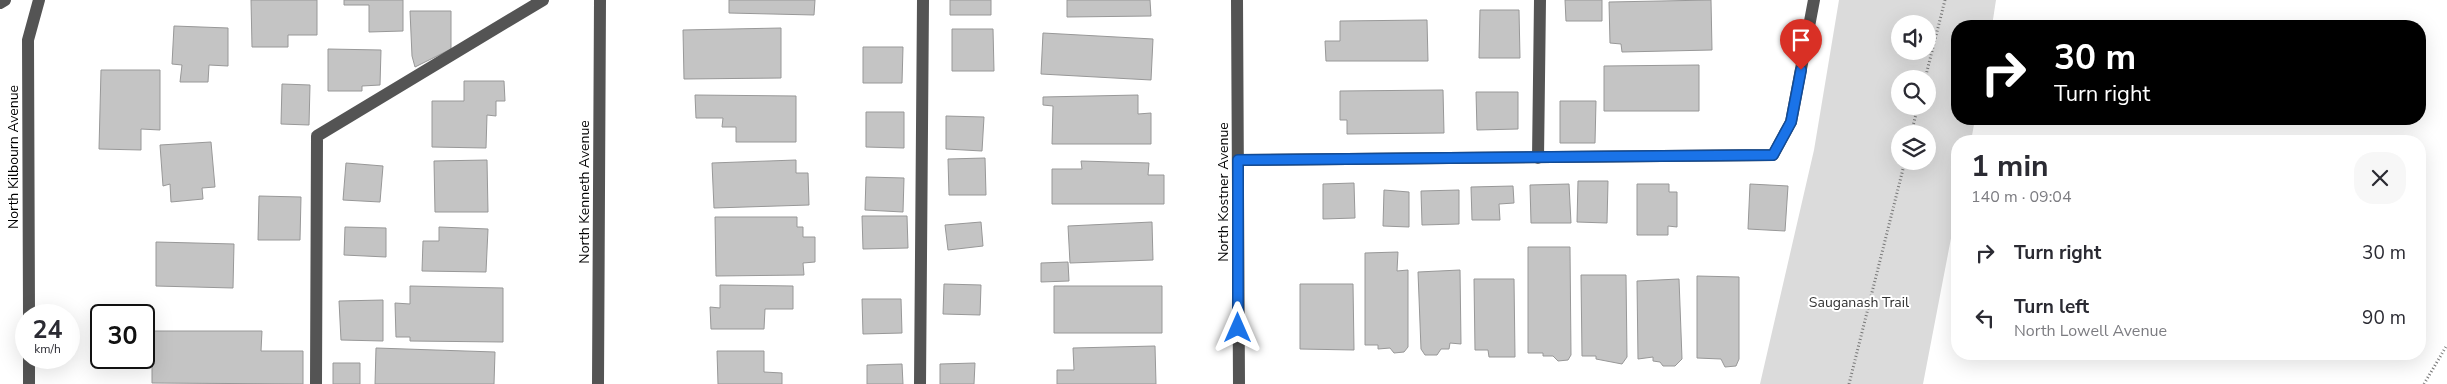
<!DOCTYPE html>
<meta charset="utf-8">
<style>
body{margin:0;font-family:"Nunito Sans",sans-serif;background:#f7f7f7;color:#2b2b33;height:100vh;display:flex;flex-direction:column;font-size:19px;white-space:nowrap}
*{box-sizing:border-box;margin:0}
p{font-size:16px;color:#7c7c81}
.icon{flex:none;width:28px;height:28px;fill:none;stroke:currentColor;stroke-width:2;stroke-linecap:round;stroke-linejoin:round}
.map{position:relative;flex:1;overflow:hidden}
.sheet{position:absolute;left:1951px;top:135px;width:475px;height:225px;display:flex;flex-direction:column;background:#fff;border-radius:20px;box-shadow:0 5px 20px #0002}
.sheet>*{flex:none}
.banner{position:absolute;left:1951px;top:20px;width:475px;height:105px;border-radius:20px;box-shadow:0 5px 20px #0002;background:#000;color:#fff;overflow:hidden}
.tools{position:absolute;left:1891px;top:15px;display:grid;gap:10px}
.tools a{display:grid;place-items:center;width:45px;height:45px;border-radius:50%;background:#fff;box-shadow:0 5px 20px #0002;font-size:25px}
.speed{position:absolute;left:15px;top:304px;display:flex;gap:10px;font-size:25px;font-weight:700;text-align:center}
.speed>*{display:grid;place-content:center;width:65px;height:65px;border-radius:50%;background:#fff;box-shadow:0 5px 20px #0002;line-height:1}
.speed small{font-size:12px;font-weight:400}
.speed .limit{border:2px solid #111;border-radius:8px;background:#fff;color:#111}
.pin{position:absolute;display:grid;place-items:center;width:42px;height:42px;color:#fff;margin:-51px -21px;border-radius:50% 50% 50% 0;rotate:-45deg;box-shadow:0 0 5px #0007}
.pin .icon{rotate:45deg}
.me{position:absolute;width:55px;margin:-28px;rotate:0deg;stroke-linejoin:round;filter:drop-shadow(0 0 4px #0008)}
.turn{display:flex;align-items:center;gap:18px;height:105px;padding:0 20px;font-size:22px}
.turn .icon{width:65px;height:65px;stroke-width:2.5}
.turn b{display:block;font-size:35px;line-height:42px}
.round{display:grid;place-items:center;flex:none;width:52px;height:52px;border-radius:20px;background:#f7f7f7}
.summary{display:flex;align-items:center;justify-content:space-between;height:85px;padding:0 20px}
h1{font-size:30px;font-weight:700;line-height:38px}
ul{padding:0;list-style:none}
li{display:flex;align-items:center;gap:15px;height:65px;padding:0 20px}
li div{flex:1}
li b{display:block;font-size:19px}
li em{font-style:normal}
.map>svg:first-child{display:block}
</style>
<div class="map">
<svg width="2447" height="384" viewBox="0 0 2447 384">
<rect width="100%" height="100%" fill="#fff"/>
<path fill="#dbdbdb" fill-rule="evenodd" d="M 1839,0 L 1996,0 L 1992,26 L 1958,26 L 1958,119 L 1975,119 L 1971,141 L 1958,141 L 1957,207 L 1923,384 L 1760,384 L 1814,150 ZM 1900,24 L 1928,24 L 1928,51 L 1900,51 ZM 1900,79 L 1928,79 L 1928,106 L 1900,106 ZM 1900,134 L 1928,134 L 1928,161 L 1900,161 Z"/>
<path fill="#c4c4c4" stroke="#989898" d="M 251,0 L 317,0 L 317,35 L 288,35 L 288,47 L 252,47 Z
M 344,0 L 403,0 L 403,31 L 369,32 L 369,5 L 344,5 Z
M 729,0 L 815,0 L 814,15 L 729,13 Z
M 950,0 L 991,0 L 991,15 L 950,15 Z
M 1067,0 L 1150,0 L 1151,16 L 1067,17 Z
M 1565,0 L 1602,0 L 1602,21 L 1566,21 Z
M 1711,0 L 1712,50 L 1622,52 L 1621,44 L 1610,43 L 1609,2 Z
M 1480,10 L 1519,10 L 1520,58 L 1479,58 Z
M 410,11 L 451,11 L 451,49 L 415,67 L 412,56 Z
M 1427,20 L 1428,61 L 1326,61 L 1325,41 L 1340,41 L 1340,21 Z
M 174,26 L 228,28 L 228,66 L 209,65 L 208,82 L 180,82 L 182,65 L 172,64 Z
M 781,28 L 781,78 L 684,79 L 683,30 Z
M 952,29 L 993,29 L 994,71 L 952,71 Z
M 1043,33 L 1153,39 L 1151,80 L 1041,74 Z
M 863,47 L 903,47 L 902,83 L 863,83 Z
M 328,49 L 381,50 L 380,85 L 362,86 L 362,91 L 328,91 Z
M 1699,65 L 1699,111 L 1604,111 L 1604,66 Z
M 101,70 L 160,70 L 160,130 L 141,129 L 141,150 L 99,149 Z
M 464,81 L 504,81 L 505,101 L 496,101 L 496,116 L 487,115 L 486,148 L 432,147 L 432,101 L 464,101 Z
M 282,84 L 310,85 L 309,125 L 281,124 Z
M 1443,90 L 1444,133 L 1347,134 L 1347,120 L 1340,120 L 1340,91 Z
M 1476,92 L 1518,92 L 1518,129 L 1477,130 Z
M 695,95 L 796,96 L 796,142 L 736,142 L 736,127 L 722,127 L 723,118 L 696,118 Z
M 1138,95 L 1138,114 L 1151,113 L 1151,144 L 1052,144 L 1053,106 L 1043,105 L 1043,97 Z
M 1560,101 L 1596,101 L 1595,143 L 1560,143 Z
M 866,112 L 904,112 L 904,148 L 866,147 Z
M 946,116 L 984,117 L 982,151 L 946,149 Z
M 211,142 L 215,187 L 202,188 L 203,199 L 171,202 L 170,184 L 163,186 L 160,145 Z
M 985,158 L 986,195 L 949,195 L 948,159 Z
M 487,160 L 488,212 L 435,212 L 434,161 Z
M 796,160 L 796,173 L 808,173 L 809,205 L 714,208 L 712,163 Z
M 1081,161 L 1149,163 L 1148,175 L 1164,175 L 1164,204 L 1052,204 L 1052,169 L 1082,169 Z
M 346,163 L 383,166 L 380,202 L 343,200 Z
M 866,177 L 904,178 L 903,212 L 865,210 Z
M 1578,181 L 1608,181 L 1607,223 L 1577,222 Z
M 1354,183 L 1355,218 L 1323,219 L 1323,184 Z
M 1569,184 L 1571,223 L 1531,223 L 1530,185 Z
M 1637,184 L 1669,184 L 1669,192 L 1677,192 L 1677,227 L 1668,226 L 1668,235 L 1637,235 Z
M 1750,184 L 1788,186 L 1785,231 L 1748,229 Z
M 1513,186 L 1514,203 L 1499,204 L 1500,220 L 1472,220 L 1471,187 Z
M 1384,190 L 1409,192 L 1409,227 L 1383,226 Z
M 1459,190 L 1459,224 L 1422,225 L 1421,191 Z
M 259,196 L 301,197 L 300,240 L 258,240 Z
M 862,216 L 907,216 L 908,248 L 863,249 Z
M 715,217 L 797,217 L 797,227 L 803,227 L 803,237 L 815,237 L 815,262 L 803,263 L 804,275 L 716,276 Z
M 981,222 L 983,246 L 948,250 L 945,225 Z
M 1152,222 L 1153,260 L 1070,263 L 1068,226 Z
M 345,227 L 386,228 L 386,257 L 344,255 Z
M 439,227 L 488,229 L 486,272 L 422,271 L 423,241 L 439,241 Z
M 156,242 L 234,244 L 233,288 L 156,286 Z
M 1528,247 L 1570,247 L 1571,355 L 1568,360 L 1558,361 L 1553,356 L 1543,356 L 1543,353 L 1528,353 Z
M 1398,252 L 1397,271 L 1408,270 L 1408,347 L 1404,352 L 1394,353 L 1390,348 L 1378,349 L 1378,345 L 1365,345 L 1365,253 Z
M 1068,262 L 1069,281 L 1041,282 L 1041,263 Z
M 1460,270 L 1461,344 L 1450,343 L 1449,349 L 1441,349 L 1437,355 L 1425,355 L 1421,349 L 1418,272 Z
M 1581,275 L 1626,275 L 1627,357 L 1622,364 L 1596,359 L 1596,356 L 1582,356 Z
M 1697,276 L 1739,277 L 1739,359 L 1736,366 L 1725,367 L 1721,359 L 1697,358 Z
M 1474,279 L 1514,279 L 1515,357 L 1489,357 L 1488,350 L 1475,350 Z
M 1679,279 L 1682,359 L 1675,366 L 1663,366 L 1660,362 L 1653,361 L 1653,357 L 1638,359 L 1637,281 Z
M 944,284 L 981,285 L 980,315 L 943,314 Z
M 1300,284 L 1353,284 L 1354,350 L 1300,349 Z
M 720,285 L 793,286 L 793,309 L 765,309 L 764,329 L 711,329 L 710,307 L 720,308 Z
M 410,286 L 503,288 L 503,342 L 410,341 L 410,337 L 396,337 L 395,303 L 410,304 Z
M 1054,286 L 1162,286 L 1162,333 L 1054,333 Z
M 862,299 L 901,299 L 902,333 L 863,334 Z
M 383,300 L 383,341 L 341,340 L 339,301 Z
M 152,331 L 262,331 L 261,351 L 303,351 L 303,384 L 152,383 Z
M 1155,346 L 1156,384 L 1057,384 L 1057,370 L 1074,370 L 1073,348 Z
M 376,348 L 495,352 L 494,384 L 375,384 Z
M 717,351 L 764,351 L 764,372 L 782,373 L 782,384 L 718,384 Z
M 333,363 L 360,363 L 360,384 L 333,384 Z
M 975,363 L 974,384 L 940,384 L 940,364 Z
M 902,364 L 903,384 L 867,384 L 867,365 Z"/>
<g fill="none" stroke-linecap="round" stroke-linejoin="round">
<path stroke="#767676" stroke-width="3" stroke-dasharray="1 2.5" stroke-linecap="butt" d="M 1925,79 L 1945,0
M 1911,134 L 1918,106
M 1849,384 L 1905,161
M 2424,384 L 2447,345"/>
<path stroke="#545454" stroke-width="12" d="M 1237,0 L 1239,384
M 0,3 L 5,0
M 1538,158 L 1540,0
M 1238,160 L 1773,155 L 1791,122 L 1814,0
M 29,315 L 28,40 L 39,0
M 29,358 L 29,384
M 316,384 L 317,136 L 543,0
M 598,384 L 600,0
M 920,384 L 923,0"/>
</g>
<g fill="none" stroke-linecap="round" stroke-linejoin="round">
<defs>
<path id="route" d="M 1238,328 L 1238,160 L 1773,155 L 1791,122 L 1801,70"/>
</defs>
<use href="#route" stroke="#114b97" stroke-width="12"/>
<use href="#route" stroke="#1a73e8" stroke-width="9"/>
</g>
<g text-anchor="middle" stroke-width="4" stroke-linejoin="round" paint-order="stroke">
<g font-size="14" fill="#000" stroke="#fff">
<text transform="translate(13 157) rotate(-90)" y="5">North Kilbourn Avenue</text>
<text transform="translate(584 192) rotate(-90)" y="5">North Kenneth Avenue</text>
<text transform="translate(1223 192) rotate(-90)" y="5">North Kostner Avenue</text>
</g>
<g font-size="14" fill="#323232" stroke="#fff">
<text x="1859" y="307">Sauganash Trail</text>
</g>
</g>
</svg>
<div class="tools">
<a><svg class="icon" aria-label="sound" viewBox="0 0 24 24"><path d="M4 9h4l5-4v14l-5-4H4zM17 9q2 3 0 6"/></svg></a>
<a><svg class="icon" aria-label="search" viewBox="0 0 24 24"><circle cx="10" cy="10" r="6"/><path d="M15 15l6 6"/></svg></a>
<a><svg class="icon" aria-label="layers" viewBox="0 0 24 24"><path d="M12 4l9 5-9 5-9-5zM3 14l9 5 9-5"/></svg></a>
</div>
<div class="speed"><div>24<small>km/h</small></div><div class="limit">30</div></div>
<div class="pin" style="left:1801px;top:70px;background:#d93025"><svg class="icon" aria-label="arrive" viewBox="0 0 24 24"><path d="M6 21V4h12l-3 4 3 4H6"/></svg></div>
<svg class="me" style="left:1238px;top:328px" viewBox="-20 -20 40 40"><path d="M0-17L14 15 0 8-14 15z" fill="#1a73e8" stroke="#fff" stroke-width="4"/></svg>
<div class="banner">
<div class="turn"><svg class="icon" aria-label="right" viewBox="0 0 24 24"><path d="M7 20v-9h11M14 6l5 5-5 5"/></svg><div><b>30 m</b>Turn right</div></div>
</div>
<section class="sheet">
<div class="summary"><div><h1>1 min</h1><p>140 m · 09:04</p></div><a class="round"><svg class="icon" aria-label="close" viewBox="0 0 24 24"><path d="M6 6l12 12M18 6L6 18"/></svg></a></div>
<ul>
<li><svg class="icon" aria-label="right" viewBox="0 0 24 24"><path d="M7 20v-9h11M14 6l5 5-5 5"/></svg><div><b>Turn right</b></div><em>30 m</em></li>
<li><svg class="icon" aria-label="left" viewBox="0 0 24 24"><path d="M17 20v-9H6M10 6l-5 5 5 5"/></svg><div><b>Turn left</b><p>North Lowell Avenue</p></div><em>90 m</em></li>
</ul>
</section>
</div>
